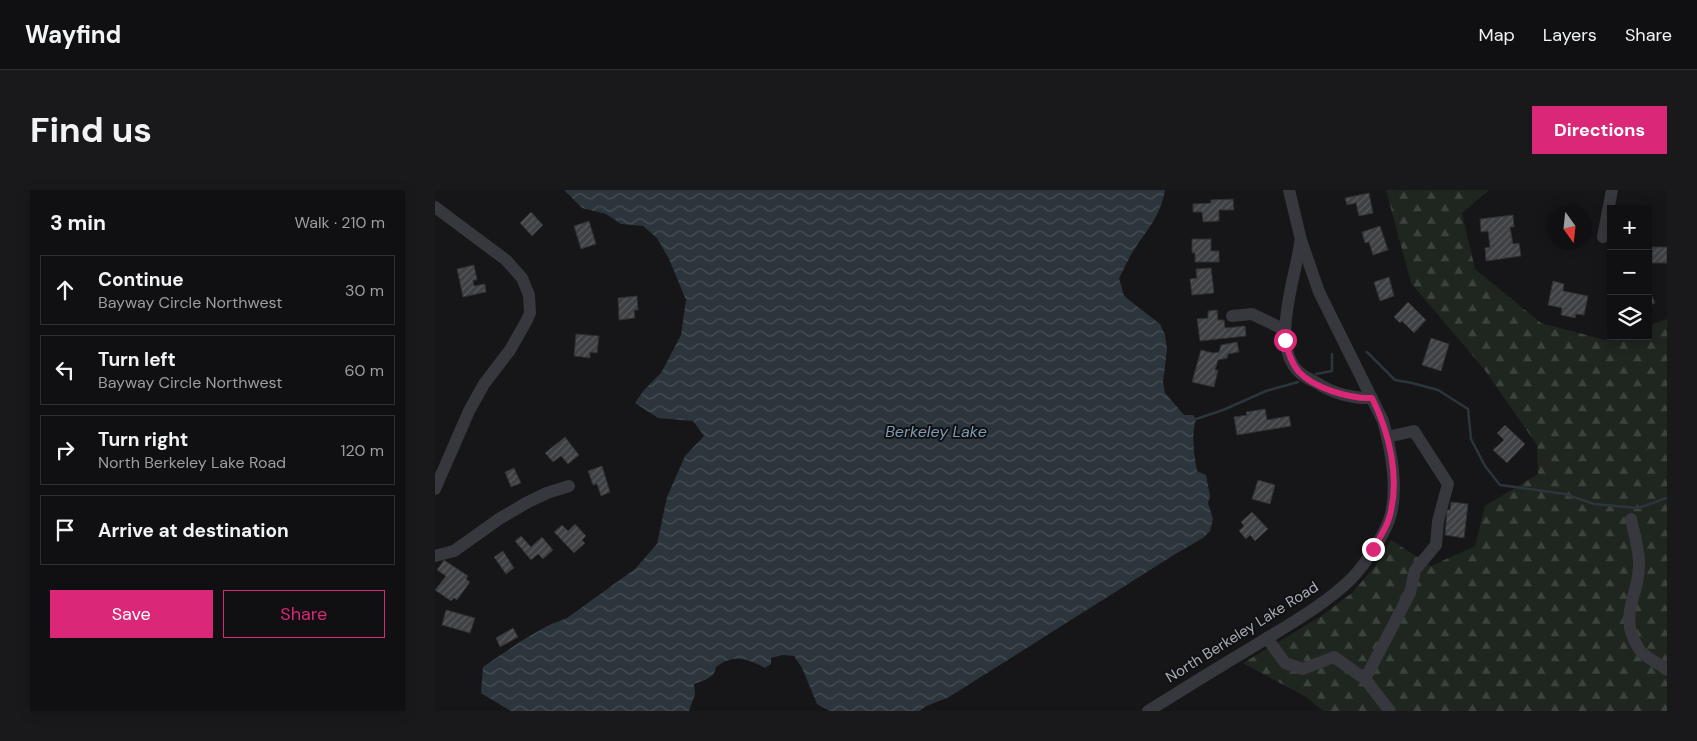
<!DOCTYPE html>
<html lang="en">
<head>
<meta charset="utf-8">
<style>
	:root { --surface:#101012; --page:#19191b; --text:#f1f3f6; --muted:#9c9d9f; --line:#303032; --accent:#db2777 }
	body { margin:0; font-family:"DM Sans",sans-serif; background:var(--page); color:var(--text) }
	.controls { position:absolute; right:15px; top:15px; display:grid; overflow:hidden; border-radius:0px; box-shadow:0 2px 12px #0003 }
	.controls button { width:45px; height:45px; display:grid; place-items:center; padding:0; border:0; border-bottom:1px solid var(--line); background:var(--surface); color:var(--text); font:25px sans-serif }
	.compass { position:absolute; left:1112px; top:15px; width:45px; height:45px; border-radius:50%; background:var(--surface); box-shadow:0 2px 12px #0003; rotate:165deg }
	.stop { position:absolute; width:15px; height:15px; margin:-11px; border:4px solid #db2777; border-radius:50%; background:#fff }
	.stop.end { background:#db2777; border-color:#fff; box-shadow:0 1px 5px #0008 }
	.list { margin:0; padding:0; list-style:none }
	h2 { display:flex; justify-content:space-between; align-items:center; height:65px; margin:0; padding:0 20px; font-size:21px }
	h2 small { font-size:16px; font-weight:400; color:var(--muted) }
	.list li { display:grid; grid-template-columns:32px 1fr auto; gap:15px; align-items:center; box-sizing:border-box; height:70px; margin:0 10px 10px; padding:0 10px; border:1px solid var(--line); border-radius:0px }
	.list b { display:block; font-size:19px; white-space:nowrap }
	.list p { margin:0; font-size:16px; white-space:nowrap; color:var(--muted) }
	.list em { font-size:16px; font-style:normal; color:var(--muted) }
	.actions { display:flex; gap:10px; padding:15px 20px }
	.actions a { flex:1; padding:11px 0; border:1px solid var(--accent); border-radius:0px; text-align:center; font-size:18px; color:var(--accent) }
	.actions .main { background:var(--accent); color:#fff }
	.icon { flex:none; width:28px; height:28px; fill:none; stroke:currentColor; stroke-width:2; stroke-linecap:round; stroke-linejoin:round }
	.map { position:relative; flex:none; width:1232px; height:521px; overflow:hidden; border-radius:0px }
	header { display:flex; align-items:center; gap:30px; box-sizing:border-box; height:70px; padding:0 25px; background:var(--surface); border-bottom:1px solid var(--line) }
	header strong { font-size:24px }
	nav { display:flex; gap:28px; margin-inline-start:auto; font-size:18px }
	.intro { display:flex; align-items:center; justify-content:space-between; box-sizing:border-box; height:120px; padding:0 30px }
	h1 { margin:0; font-size:35px }
	.button { padding:12px 22px; border-radius:0px; background:var(--accent); color:#fff; font-size:18px; font-weight:700 }
	main { display:flex; gap:30px; padding:0 30px }
	aside { flex:1; background:var(--surface); border-radius:0px; box-shadow:0 2px 12px #0003 }
	.map>svg:first-child { display:block }
</style>
</head>
<body>
<header>
<strong>Wayfind</strong>
<nav><a>Map</a><a>Layers</a><a>Share</a></nav>
</header>
<div class="intro"><h1>Find us</h1><a class="button">Directions</a></div>
<main>
<aside>
<h2>3 min<small>Walk · 210 m</small></h2>
<ul class="list">
<li><svg class="icon" aria-label="ahead" viewBox="0 0 24 24"><path d="M12 20V5M6 11l6-6 6 6"/></svg><div><b>Continue</b><p>Bayway Circle Northwest</p></div><em>30 m</em></li>
<li><svg class="icon" aria-label="left" viewBox="0 0 24 24"><path d="M17 20v-9H6M10 6l-5 5 5 5"/></svg><div><b>Turn left</b><p>Bayway Circle Northwest</p></div><em>60 m</em></li>
<li><svg class="icon" aria-label="right" viewBox="0 0 24 24"><path d="M7 20v-9h11M14 6l5 5-5 5"/></svg><div><b>Turn right</b><p>North Berkeley Lake Road</p></div><em>120 m</em></li>
<li><svg class="icon" aria-label="arrive" viewBox="0 0 24 24"><path d="M6 21V4h12l-3 4 3 4H6"/></svg><div><b>Arrive at destination</b></div></li>
</ul>
<div class="actions"><a class="main">Save</a><a>Share</a></div>
</aside>
<div class="map">
<svg width="1232" height="521" viewBox="0 0 1232 521">
	<defs>
		<pattern id="forest-firs" width="22" height="20" patternUnits="userSpaceOnUse" patternTransform="scale(1.25)"><rect width="22" height="20" fill="#1e261f"/><path d="M5 1l3.5 6h-7zM16 11l3.5 6h-7z" fill="#3c433d"/></pattern>
		<pattern id="water-waves" width="16" height="10" patternUnits="userSpaceOnUse" patternTransform="scale(1.25)"><rect width="16" height="10" fill="#2c353c"/><path d="M0 5q4-4 8 0t8 0" fill="none" stroke="#485056"/></pattern>
		<pattern id="building-hatch" width="6" height="6" patternUnits="userSpaceOnUse" patternTransform="scale(1.25)"><rect width="6" height="6" fill="#404145"/><path d="M-1 1l2-2M0 6l6-6M5 7l2-2" fill="none" stroke="#595a5e"/></pattern>
	</defs>
	<rect width="100%" height="100%" fill="#161618"/>
	<!-- forest -->
	<path fill="url(#forest-firs)" d="M951,0h103l-27,23 13,56 66,54 68,18 13,-5h26v-10l19,-7v392h-344l-17,-14 -63,-34 77,-46 32,-24 24,-28 15,-25 40,26 44,-20 10,-40 53,-32 -1,-29 -53,-76 -73,-86z"/>
	<!-- water -->
	<path fill="url(#water-waves)" d="M129,0h601c-4,26 -20,42 -33,63 -5,8 -8,17 -13,25l5,18 36,28 5,11 2,15 -4,32 2,11 19,22h9l3,4c-5,17 -2,35 1,52l9,4 4,21 -2,7 5,16 -3,12 -7,7 -26,15 -228,144c-10,5 -22,7 -29,14h-90l-13,-7 -15,-36 -8,-12 -12,-1 -11,3v6l-6,4c-18,-10 -32,-14 -49,-1 -2,12 -12,13 -22,17l1,10 -6,17h-178l-30,-18 2,-26 38,-26 26,-15 20,-8 68,-49 22,-25 10,-47 18,-41 19,-20 -11,-15 -35,-3 -23,-15 9,-13 17,-17 20,-38 5,-35 -17,-41 -12,-21 -14,-12 -22,-2 -15,-10 -24,-6z"/>
	<g fill="none" stroke-linecap="round" stroke-linejoin="round">
		<!-- stream -->
		<g stroke="#2c353c" stroke-width="2.5">
			<path d="M932,162l28,28 17,3 26,7 30,19 3,30 14,27 15,19 65,9 29,10 44,4 29,-10"/>
			<path d="M881,184l16,-3v-17"/>
			<path d="M761,229l27,-9 43,-19 32,-9"/>
		</g>
	</g>
	<!-- building -->
	<g fill="url(#building-hatch)" stroke="#303034">
		<path d="M934,3l4,20 -14,3 -3,-13 -9,2 -2,-7z"/>
		<path d="M798,9l1,11h-15v11l-16,1 -1,-10h-9v-8l18,-1v-3z"/>
		<path d="M96,22l12,13 -11,11 -12,-13z"/>
		<path d="M1078,25l1,12h-4l3,17 6,-1 2,13 -35,5 -1,-13 5,-1 -2,-16 -7,1 -1,-13z"/>
		<path d="M154,31l7,23 -15,5 -7,-23z"/>
		<path d="M945,36l8,24 -15,5 -4,-13 -4,1 -3,-11z"/>
		<path d="M757,49h19v12h8v11h-24v-9h-3z"/>
		<rect x="1217" y="57" width="15" height="16"/>
		<path d="M39,75l3,15h-4l1,6 11,-2 1,8 -23,5 -6,-28z"/>
		<path d="M776,78l3,25 -22,2 -2,-16 7,-1 -1,-9z"/>
		<path d="M954,87l5,19 -14,5 -6,-19z"/>
		<path d="M1118,91l11,3 -1,7 25,5 -4,19 -8,-1 -1,4 -14,-3 1,-7 -14,-3z"/>
		<path d="M1213,97l7,16 -7,3z"/>
		<path d="M202,106l1,14h-4l1,8 -16,2 -1,-22z"/>
		<path d="M973,112l18,18 -12,13 -12,-12 -2,2 -6,-6z"/>
		<path d="M782,120l1,10h6l1,8 20,-2 1,10 -46,5 -3,-22 11,-1v-7z"/>
		<path d="M141,144l23,2 -2,17 -7,-1v6l-16,-2z"/>
		<path d="M996,148l18,6 -8,27 -19,-6z"/>
		<path d="M802,152l2,10 -11,2 -1,4 -9,2 -3,10h3l-4,17 -22,-5 9,-32 12,3 6,-1 2,-7z"/>
		<path d="M830,219l2,11 22,-4 2,10 -54,9 -3,-18 13,-2 -1,-3z"/>
		<path d="M1070,235l20,19 -18,19 -14,-13 11,-10 -7,-7z"/>
		<path d="M130,247l14,18 -11,9 -7,-8 -8,6 -8,-9z"/>
		<path d="M167,276l8,26 -9,4 -4,-12 -4,1 -5,-14z"/>
		<path d="M79,278l7,15 -10,4 -6,-15z"/>
		<path d="M823,290l17,5 -5,19 -18,-5z"/>
		<path d="M1016,312l17,2 -4,34 -19,-3 2,-25h3z"/>
		<path d="M817,322l16,17 -13,12 -5,-6 -4,4 -7,-8 5,-5 -3,-4z"/>
		<path d="M140,334l11,12 -4,4 3,3 -11,10 -20,-21 8,-7 6,6z"/>
		<path d="M86,346l10,11 11,-10 11,13 -10,9 -5,-5 -7,6 -16,-19z"/>
		<path d="M68,361l11,17 -8,6 -12,-17z"/>
		<path d="M9,370l24,16 -2,3 4,3 -13,18 -3,-2 -3,3 -16,-11 11,-14 -9,-6z"/>
		<path d="M11,420l29,8 -5,15 -28,-8z"/>
		<path d="M78,438l5,9 -18,10 -4,-9z"/>
	</g>
	<g fill="none" stroke-linecap="round" stroke-linejoin="round">
		<!-- minor -->
		<g stroke="#37383d" stroke-width="12">
			<path d="M0,17l71,53 16,18 7,17 1,18 -3,7 -17,30 -26,34 -15,27 -34,78"/>
			<path d="M1168,47l9,-47"/>
			<path d="M865,53c-4,34 -31,103 0,130 5,4 11,7 17,10 15,10 36,16 55,15"/>
			<path d="M797,126l20,-2 33,16"/>
			<path d="M1196,329c3,13 7,28 8,41 2,36 -23,53 0,89 6,9 20,14 28,21"/>
			<path d="M0,366l19,-5 45,-32 27,-16 21,-10 22,-7"/>
			<path d="M832,448l18,25 18,6 31,-12 31,22 45,-86 5,-23 21,-25 2,-24 10,-37 -34,-53 -27,6"/>
			<path d="M930,489l25,32"/>
			<path d="M713,521c34,-21 69,-43 103,-63 32,-20 74,-43 100,-69 14,-14 35,-46 40,-65 7,-30 0,-64 -8,-93l-64,-129 -18,-52 -12,-50"/>
		</g>
	</g>
	<g fill="none" stroke-linecap="round" stroke-linejoin="round">
		<!-- route -->
		<path stroke="#db2777" stroke-width="6" d="M850,150c3,11 6,23 14,32 15,16 51,27 73,26 17,34 28,78 18,117 -3,12 -10,23 -17,34"/>
	</g>
	<g text-anchor="middle" dominant-baseline="central" stroke-width="4" stroke-linejoin="round" paint-order="stroke">
		<!-- street labels -->
		<g font-size="15" fill="#a8adb8" stroke="#111113">
			<text transform="translate(807 442) rotate(-32)">North Berkeley Lake Road</text>
		</g>
		<!-- water labels -->
		<g font-size="16" font-style="italic" fill="#7f9bb3" stroke="#111113">
			<text x="501" y="241">Berkeley Lake</text>
		</g>
	</g>
</svg>
<div class="controls">
<button>+</button>
<button>−</button>
<button><svg class="icon" aria-label="layers" viewBox="0 0 24 24"><path d="M12 4l9 5-9 5-9-5zM3 14l9 5 9-5"/></svg></button>
</div>
<svg class="compass" viewBox="-18 -18 36 36"><path d="M0-13l5 13h-10z" fill="#e53935"/><path d="M0 13l5-13h-10z" fill="#9c9d9f"/></svg>
<div class="stop" style="left:850px;top:150px"></div>
<div class="stop end" style="left:938px;top:359px"></div>
</div>
</main>
</body>
</html>
